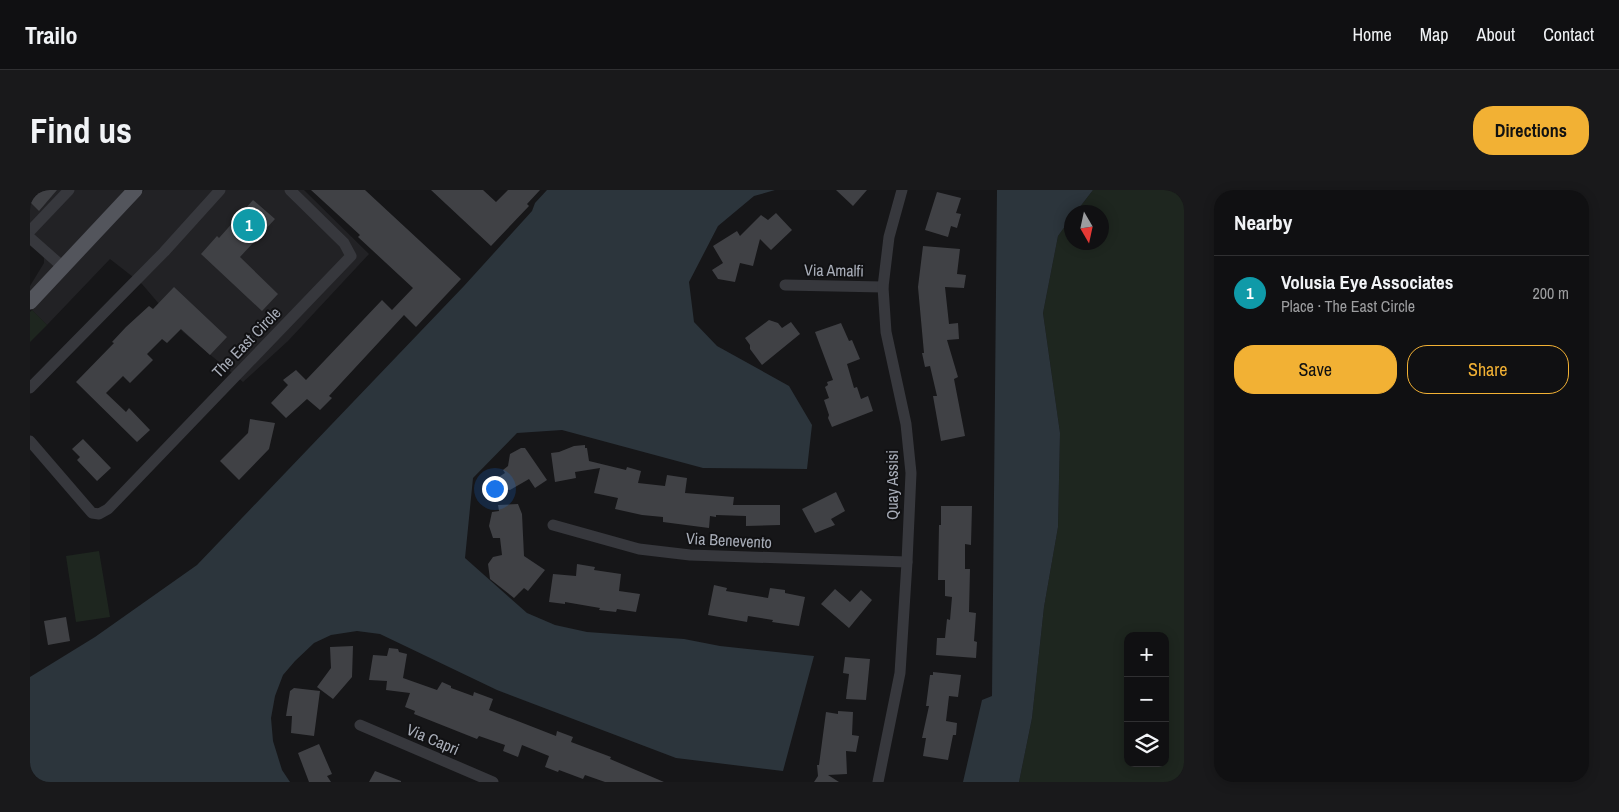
<!DOCTYPE html>
<html lang="en">
<head>
<meta charset="utf-8">
<style>
	:root { --surface:#101012; --page:#19191b; --text:#f1f3f6; --muted:#9c9d9f; --line:#303032; --accent:#f2b134 }
	body { margin:0; font-family:"Archivo Narrow",sans-serif; background:var(--page); color:var(--text) }
	.controls { position:absolute; right:15px; bottom:15px; display:grid; overflow:hidden; border-radius:10px; box-shadow:0 2px 12px #0003 }
	.controls button { width:45px; height:45px; display:grid; place-items:center; padding:0; border:0; border-bottom:1px solid var(--line); background:var(--surface); color:var(--text); font:25px sans-serif }
	.compass { position:absolute; left:1034px; top:15px; width:45px; height:45px; border-radius:50%; background:var(--surface); box-shadow:0 2px 12px #0003; rotate:171deg }
	.you { position:absolute; left:464px; top:298px; width:18px; height:18px; margin:-12px; border:4px solid #fff; border-radius:50%; background:#1a73e8; box-shadow:0 0 0 8px #1a73e833 }
	.badge { display:grid; place-items:center; width:32px; height:32px; border-radius:50%; background:var(--accent); color:#fff; font-size:16px; font-weight:700 }
	.pin { position:absolute; translate:-50% -50%; border:2px solid #fff; box-shadow:0 1px 5px #0006 }
	.list { margin:0; padding:0; list-style:none }
	h2 { display:flex; justify-content:space-between; align-items:center; height:65px; margin:0; padding:0 20px; font-size:21px }
	h2 small { font-size:16px; font-weight:400; color:var(--muted) }
	.list li { display:grid; grid-template-columns:32px 1fr auto; gap:15px; align-items:center; box-sizing:border-box; height:75px; padding:0 20px; border-top:1px solid var(--line) }
	.list b { display:block; font-size:19px; white-space:nowrap }
	.list p { margin:0; font-size:16px; white-space:nowrap; color:var(--muted) }
	.list em { font-size:16px; font-style:normal; color:var(--muted) }
	.actions { display:flex; gap:10px; padding:15px 20px }
	.actions a { flex:1; padding:11px 0; border:1px solid var(--accent); border-radius:20px; text-align:center; font-size:18px; color:var(--accent) }
	.actions .main { background:var(--accent); color:#111 }
	.icon { flex:none; width:28px; height:28px; fill:none; stroke:currentColor; stroke-width:2; stroke-linecap:round; stroke-linejoin:round }
	.map { position:relative; flex:none; width:1154px; height:592px; overflow:hidden; border-radius:20px }
	header { display:flex; align-items:center; gap:30px; box-sizing:border-box; height:70px; padding:0 25px; background:var(--surface); border-bottom:1px solid var(--line) }
	header strong { font-size:24px }
	nav { display:flex; gap:28px; margin-inline-start:auto; font-size:18px }
	.intro { display:flex; align-items:center; justify-content:space-between; box-sizing:border-box; height:120px; padding:0 30px }
	h1 { margin:0; font-size:35px }
	.button { padding:12px 22px; border-radius:20px; background:var(--accent); color:#111; font-size:18px; font-weight:700 }
	main { display:flex; gap:30px; padding:0 30px }
	aside { flex:1; background:var(--surface); border-radius:20px; box-shadow:0 2px 12px #0003 }
	.map>svg:first-child { display:block }
</style>
</head>
<body>
<header>
<strong>Trailo</strong>
<nav><a>Home</a><a>Map</a><a>About</a><a>Contact</a></nav>
</header>
<div class="intro"><h1>Find us</h1><a class="button">Directions</a></div>
<main>
<div class="map">
<svg width="1154" height="592" viewBox="0 0 1154 592">
	<rect width="100%" height="100%" fill="#161618"/>
	<!-- built -->
	<g fill="#222225">
		<path d="M0,0h96l-96,102v-6l14,-23v-5l-8,-13 -6,-1z"/>
		<path d="M114,0h160l65,64 -81,87 -45,41 -60,-50 -41,-48 -32,-25 -63,66 -15,-15z"/>
	</g>
	<!-- green -->
	<g fill="#1e261f" fill-rule="evenodd">
		<path d="M1063,0h91v592h-165l13,-64 12,-111 14,-80 2,-94 -17,-120 15,-77 13,-18 1,24h30v-30h-26zM1098,446h37v127h-37z"/>
		<path d="M2,120l15,15 -17,17v-30z"/>
		<path d="M69,361l11,66 -34,5 -10,-66z"/>
	</g>
	<!-- water -->
	<g fill="#2c353c">
		<path d="M517,0h228l-21,6 -36,30 -29,56 5,40 23,24 72,40 23,39 -5,44 -104,-1 -141,-38 -45,3 -44,45 -8,80 62,55 28,12 32,7 97,7 36,7 94,10 -31,115 -107,-13 -179,-68 -117,-56 -23,-3 -26,4 -17,8 -19,18 -12,14 -8,21 -4,22 2,23 9,29 8,12h-260v-105l65,-40 102,-72 267,-279 68,-75 3,-8z"/>
		<path d="M967,0h96l-17,22h-4l-1,6 -13,18 -15,77 17,120 -2,94 -14,80 -12,111 -13,64h-56l19,-82 10,-4z"/>
	</g>
	<!-- building -->
	<g fill="#404145">
		<path d="M0,0h27l-18,21 -9,-9z"/>
		<path d="M281,0h54l96,89 -45,48 -12,-12 -75,81 3,2 -12,12 -13,-11 -21,19 -15,-15 17,-18 -5,-5 13,-10 10,10 76,-80 10,10 21,-22 -55,-51 2,-2z"/>
		<path d="M401,0h52l13,12 12,-12h32l-13,14 2,2 -38,40z"/>
		<path d="M806,0h31l-14,16z"/>
		<path d="M907,2l24,6 -5,15 5,1 -4,14 -6,-2 -3,11 -23,-7z"/>
		<path d="M223,10l22,19 -35,38 38,37 -16,17 -61,-57 16,-18 2,2z"/>
		<path d="M746,23l16,17 -21,20 -11,-11 -7,27 -13,-3 -5,19 -17,-3 -6,-9 11,-7 -10,-17 24,-15 3,5 21,-21 7,5z"/>
		<path d="M893,56l37,3 -3,25 9,1 -2,13 -19,-1 4,37 9,-1 1,16 -12,1 11,37 -4,2 11,57 -24,5 -8,-45h4l-7,-30 -5,1 -3,-14h2l-6,-66z"/>
		<path d="M144,97l53,50 -17,18 -29,-26 -14,14 -5,-4 -15,15 6,6 -23,23 -7,-7 -17,17 20,19 3,-4 21,22 -13,12 -61,-60 38,-39 -2,-1 14,-15 23,-21 4,3z"/>
		<path d="M739,130l9,3 4,5 9,-6 9,12 -38,31 -12,-16v-4l-5,-7z"/>
		<path d="M811,133l8,18 3,-1 8,19 -13,5 7,24 3,-1 4,12 7,-3 5,15 -41,16 -4,-9 1,-3 -5,-15 5,-2 -4,-11 3,-2 -1,-3 6,-2 -18,-48z"/>
		<path d="M220,229l25,4 -6,26 -30,31 -19,-19 28,-28z"/>
		<path d="M53,249l28,29 -14,13 -20,-21 3,-3 -8,-8z"/>
		<path d="M555,255v3h2l2,13 37,9 1,-3 14,4 -3,12 27,3 2,-11 20,3 -2,15 49,4 -1,8h47v20l-34,1v-10l-30,-1v2l-6,-1 -1,12 -46,-6v-5l-21,-2 -27,-6 3,-11 -24,-5 6,-25 -25,4 1,6 -21,4 -4,-29 8,-1 15,-6z"/>
		<path d="M491,258h4l22,32 -12,8 -6,-9 -19,11 -15,-2 -2,-4 1,-4 11,-7 -2,-3 5,-4 2,-12z"/>
		<path d="M806,302l9,19 -14,8 4,6 -20,8 -13,-24z"/>
		<path d="M488,314l4,10 2,42 21,14 -17,21 -4,-3 -10,10 -24,-19 -2,-15 5,-7 9,-2 -2,-17h-7l-4,-12 3,-14 7,-1 -1,-6z"/>
		<path d="M911,316h31l-1,39 -6,-1v25h5l-1,43 7,1 -2,28 3,1 -1,16 -40,-3 1,-17h8l2,-19 3,1 2,-23 -7,-1v-16h-7l1,-55h2z"/>
		<path d="M547,374l18,3 -1,3 27,4 -2,17 21,3 -4,18 -19,-3 -1,3 -17,-2 1,-2 -35,-6v2l-16,-2 4,-28 23,2z"/>
		<path d="M684,395l13,3 -1,3 42,7 2,-10 15,2v3l20,4 -6,29 -27,-4 1,-2 -25,-4 -1,6 -39,-7z"/>
		<path d="M805,399l15,13 11,-12 11,10 -23,28 -28,-24z"/>
		<path d="M36,427l4,24 -22,4 -4,-24z"/>
		<path d="M323,456l-1,31 -19,22 -16,-12 14,-19 -1,-21z"/>
		<path d="M359,458l9,1 1,3 8,2 -4,24 34,12 5,-8 9,4v2l22,8 1,-4 19,7 -4,11 67,26 1,-5 16,6 -2,5 40,15 -1,2 54,23h-59l-20,-7 -2,4 -24,-9 -1,2 -13,-5 4,-11 -27,-11 -4,12 -15,-6 2,-6 -26,-9 -2,3 -63,-25 1,-3 -10,-4 5,-14 -24,-3 1,-9 -18,-1 4,-25 14,1z"/>
		<path d="M815,467l25,2 -4,41 -20,-1 3,-25 -6,-1z"/>
		<path d="M903,482l28,3 -3,22 -9,-1 -3,25 11,2 -1,12h-3l-5,25 -25,-4 3,-18h-4l7,-32h-3l4,-31h3z"/>
		<path d="M264,498l26,3 -6,45 -23,-3 1,-17h-6l4,-25z"/>
		<path d="M808,521l15,1 -1,23 7,1 -3,16 -10,-1 1,23 -19,1 11,7h-25l4,-6 -1,-11h2l7,-53 12,2z"/>
		<path d="M289,554l13,30 -5,2 4,6h-22l-11,-29z"/>
		<path d="M345,581l26,10v1h-32z"/>
	</g>
	<g fill="none" stroke-linecap="round" stroke-linejoin="round">
		<!-- minor -->
		<g stroke="#37383d" stroke-width="11">
			<path d="M0,41l39,-41"/>
			<path d="M0,48l33,29"/>
			<path d="M755,95l98,2"/>
			<path d="M0,198l134,-136 56,-62"/>
			<path d="M0,251l62,72 7,1 9,-5 243,-253 -7,-13 -54,-53"/>
			<path d="M523,335l86,24 51,6 217,7"/>
			<path d="M330,535l133,57"/>
			<path d="M848,592l22,-109 7,-111 4,-89 -5,-49 -20,-92 -3,-45 6,-50 13,-47"/>
		</g>
		<!-- major -->
		<path stroke="#53555c" stroke-width="15" d="M0,112l105,-112"/>
	</g>
	<g text-anchor="middle" dominant-baseline="central" stroke-width="4" stroke-linejoin="round" paint-order="stroke">
		<!-- street labels -->
		<g font-size="16" fill="#a8adb8" stroke="#111113">
			<text transform="translate(804 80) rotate(1)">Via Amalfi</text>
			<text transform="translate(216 152) rotate(-46)">The East Circle</text>
			<text transform="translate(862 295) rotate(-90)">Quay Assisi</text>
			<text transform="translate(699 350) rotate(3)">Via Benevento</text>
			<text transform="translate(403 549) rotate(23)">Via Capri</text>
		</g>
	</g>
</svg>
<div class="controls">
<button>+</button>
<button>−</button>
<button><svg class="icon" aria-label="layers" viewBox="0 0 24 24"><path d="M12 4l9 5-9 5-9-5zM3 14l9 5 9-5"/></svg></button>
</div>
<svg class="compass" viewBox="-18 -18 36 36"><path d="M0-13l5 13h-10z" fill="#e53935"/><path d="M0 13l5-13h-10z" fill="#9c9d9f"/></svg>
<div class="you"></div>
<div class="pin badge" style="left:219px;top:35px;background:#0f9aa8">1</div>
</div>
<aside>
<h2>Nearby<small></small></h2>
<ul class="list">
<li><span class="badge" style="background:#0f9aa8">1</span><div><b>Volusia Eye Associates</b><p>Place · The East Circle</p></div><em>200 m</em></li>
</ul>
<div class="actions"><a class="main">Save</a><a>Share</a></div>
</aside>
</main>
</body>
</html>
